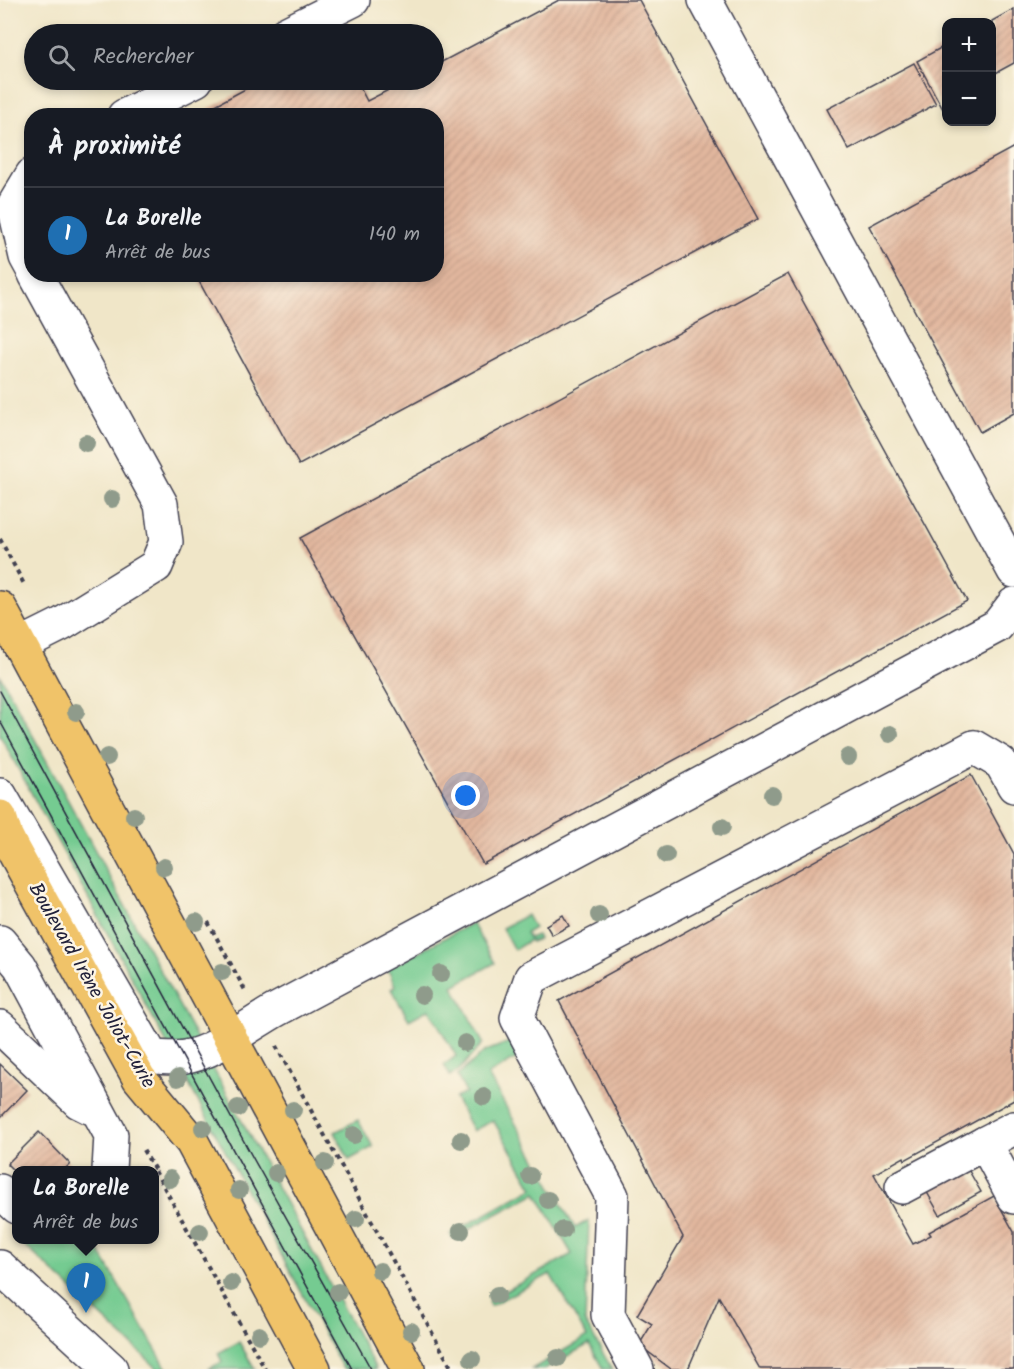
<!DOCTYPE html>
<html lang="fr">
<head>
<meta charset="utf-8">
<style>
	:root { --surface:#171b24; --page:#20242c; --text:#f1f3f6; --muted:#9ea1a6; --line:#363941; --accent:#1f6fb2 }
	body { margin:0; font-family:Kalam,sans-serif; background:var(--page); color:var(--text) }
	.controls { position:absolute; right:18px; top:18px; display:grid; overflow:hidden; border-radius:12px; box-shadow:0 3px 9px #0003 }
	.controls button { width:54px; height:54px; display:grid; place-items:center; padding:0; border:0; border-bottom:2px solid var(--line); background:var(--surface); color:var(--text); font:30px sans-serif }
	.you { position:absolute; left:466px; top:796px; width:21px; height:21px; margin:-15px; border:4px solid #fff; border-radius:50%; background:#1a73e8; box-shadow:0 0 0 9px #1a73e833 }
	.badge { display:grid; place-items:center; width:39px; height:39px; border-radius:50%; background:var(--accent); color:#fff; font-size:20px; font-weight:700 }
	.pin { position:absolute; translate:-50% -50px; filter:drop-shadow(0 2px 3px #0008) }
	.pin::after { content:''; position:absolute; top:32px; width:21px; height:18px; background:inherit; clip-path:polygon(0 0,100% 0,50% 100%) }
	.popup { position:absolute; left:12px; top:1166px; width:147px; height:78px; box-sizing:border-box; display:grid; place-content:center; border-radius:12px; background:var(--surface); filter:drop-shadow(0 2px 4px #0005); font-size:20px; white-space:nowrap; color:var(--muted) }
	.popup b { font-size:22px; color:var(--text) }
	.popup::after { content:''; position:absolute; left:50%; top:100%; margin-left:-12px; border:12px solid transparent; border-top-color:var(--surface) }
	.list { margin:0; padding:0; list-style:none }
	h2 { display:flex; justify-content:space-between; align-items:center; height:78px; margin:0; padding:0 24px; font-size:26px }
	h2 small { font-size:20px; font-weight:400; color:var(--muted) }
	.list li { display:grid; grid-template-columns:39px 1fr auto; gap:18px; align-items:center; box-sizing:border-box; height:96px; padding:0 24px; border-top:2px solid var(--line) }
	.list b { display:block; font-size:22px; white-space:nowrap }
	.list p { margin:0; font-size:20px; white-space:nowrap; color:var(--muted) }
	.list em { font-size:20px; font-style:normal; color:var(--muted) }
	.icon { flex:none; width:33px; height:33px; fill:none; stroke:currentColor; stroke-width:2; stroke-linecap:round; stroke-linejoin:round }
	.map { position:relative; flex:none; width:1014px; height:1369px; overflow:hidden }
	.search { position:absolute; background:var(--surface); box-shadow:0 3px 9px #0003; left:24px; top:24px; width:420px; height:66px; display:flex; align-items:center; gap:15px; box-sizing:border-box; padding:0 21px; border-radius:33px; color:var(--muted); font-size:22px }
	.panel { position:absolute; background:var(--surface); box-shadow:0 3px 9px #0003; left:24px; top:108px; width:420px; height:174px; border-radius:24px }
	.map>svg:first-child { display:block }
</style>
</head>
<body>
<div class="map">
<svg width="1014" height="1369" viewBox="0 0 1014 1369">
	<defs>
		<pattern id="building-hatch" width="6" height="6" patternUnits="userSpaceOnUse" patternTransform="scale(1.5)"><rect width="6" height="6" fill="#e2b79e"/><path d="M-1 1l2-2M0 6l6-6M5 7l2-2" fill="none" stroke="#c29d89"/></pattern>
	</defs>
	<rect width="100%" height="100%" fill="#fcf5e5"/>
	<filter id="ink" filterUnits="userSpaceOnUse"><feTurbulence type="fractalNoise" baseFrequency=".0167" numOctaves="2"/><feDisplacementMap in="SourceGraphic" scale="12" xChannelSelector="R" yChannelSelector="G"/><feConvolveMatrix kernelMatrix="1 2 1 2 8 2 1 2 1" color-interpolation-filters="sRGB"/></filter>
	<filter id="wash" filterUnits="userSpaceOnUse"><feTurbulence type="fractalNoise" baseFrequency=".008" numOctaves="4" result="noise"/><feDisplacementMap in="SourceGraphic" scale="24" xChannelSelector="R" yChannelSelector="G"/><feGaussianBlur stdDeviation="1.35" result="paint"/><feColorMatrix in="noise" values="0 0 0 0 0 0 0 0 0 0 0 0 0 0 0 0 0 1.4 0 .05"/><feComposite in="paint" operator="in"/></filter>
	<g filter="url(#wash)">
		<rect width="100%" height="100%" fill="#f0e6c8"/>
		<!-- grass -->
		<g fill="#74cb91" stroke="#4b7666" stroke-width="1.5">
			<path d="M0,675l376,694h-33l-343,-634z"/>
			<path d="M527,915l7,13 -8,5 3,5 8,-3 2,4 -8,3 -1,-2 -16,10 -12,-22z"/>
			<path d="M472,923l23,40 -42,23 30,57 -25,28 -8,5 -6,-11 12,-9 -27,-47 -20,11 -18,-31 4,-3 -6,-14 -4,-2z"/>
			<path d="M509,1042l8,7 2,8 -31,18 87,153 14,-8 -4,102 27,47h-9l-14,-25 -45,25h-12l55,-32 -37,-63 -60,32 -2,-5 84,-47 -36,-61 -84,45 -2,-4 83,-46 -40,-68 -20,11 -18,-33 11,-5 -9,-17 27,-24z"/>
			<path d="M358,1120l15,27 -24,13 -14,-28z"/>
			<path d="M19,1240h74l74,129h-9z"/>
			<path d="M239,1342l16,27h-47l14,-7 -4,-9z"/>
		</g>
		<g id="blocks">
			<!-- building -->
			<g fill="url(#building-hatch)">
				<path d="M559,0h80l119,219 -459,246 -104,-191h241v-158h-241l67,-36h94l11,21 41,-21h26v-14z"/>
				<path d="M1014,9v54l-22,12v-54z"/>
				<path d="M946,45v65l-2,1 -27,-50z"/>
				<path d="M914,63l22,41 -87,46 -22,-41z"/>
				<path d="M1014,147v266l-34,19 -111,-206z"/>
				<path d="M788,274l179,327 -484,263 -183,-326z"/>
				<path d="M971,775l43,79v246l-109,60 -1,-3 -30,17 39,70 18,-9 -2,-3 65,-36 20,36v137h-254l-41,-72 -31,72h-17l-32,-24 13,-21 -15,-9 46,-78 -124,-236z"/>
				<path d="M563,915l6,11 -17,9 -6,-10z"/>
				<path d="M0,1064l27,26 -27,28z"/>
				<path d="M39,1132l31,32 -6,6h-47v4l-10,-10z"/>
				<path d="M965,1164l16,28 -41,23 -16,-28z"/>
			</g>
		</g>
	</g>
	<g filter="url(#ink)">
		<use href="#blocks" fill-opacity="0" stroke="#413f50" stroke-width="1.5"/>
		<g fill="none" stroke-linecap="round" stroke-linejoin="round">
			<defs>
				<g id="minor">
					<path d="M705,0l309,571"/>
					<path d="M285,34l68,-34"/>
					<path d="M124,116l72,-36"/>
					<path d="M32,175l-18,30 12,52 6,11"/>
					<path d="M20,645l42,-21 94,-58 10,-24 -5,-38 -126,-230"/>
					<path d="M0,795l152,262c10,0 22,2 33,0 27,-3 66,-33 91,-47l721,-384 17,-22"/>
					<path d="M0,942l20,24 91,169 -2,35"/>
					<path d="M0,1027l79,75 10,5"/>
					<path d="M1014,1128l-29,15 29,54"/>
					<path d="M902,1187l83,-44"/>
					<path d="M0,1191l17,16"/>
					<path d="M0,1267l111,102"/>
					<path d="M637,1369l-29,-54 4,-119 -95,-178 14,-40 443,-231 27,16 13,23"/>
				</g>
				<g id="major">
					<path d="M0,608l408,761"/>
					<path d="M0,817l6,19 6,12 127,230 53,64 122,227"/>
				</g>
			</defs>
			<!-- minor casing -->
			<use href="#minor" stroke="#413f50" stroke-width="36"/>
			<!-- major casing -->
			<use href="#major" stroke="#413f50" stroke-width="36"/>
			<!-- path -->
			<g stroke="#413f50" stroke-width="4" stroke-dasharray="4.5 4.5" stroke-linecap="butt">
				<path d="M0,539l25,47"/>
				<path d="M208,922l38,70"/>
				<path d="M276,1046l176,323"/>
				<path d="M143,1150l12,20"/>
				<path d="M155,1171l110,198"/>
			</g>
			<!-- minor -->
			<use href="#minor" stroke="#fff" stroke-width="33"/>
			<!-- major -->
			<use href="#major" stroke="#f0c369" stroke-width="33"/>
			<!-- tram -->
			<g stroke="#22223b" stroke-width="1.5">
				<path d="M0,691l254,469 117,209"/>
				<path d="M0,721l352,648"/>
			</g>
		</g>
		<!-- trees -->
		<g fill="#8f9b8b">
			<circle cx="86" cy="443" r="9"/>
			<circle cx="112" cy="499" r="9"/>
			<circle cx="76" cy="712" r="9"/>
			<circle cx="890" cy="734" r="9"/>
			<circle cx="107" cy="757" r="9"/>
			<circle cx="848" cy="757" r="9"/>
			<circle cx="772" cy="795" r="9"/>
			<circle cx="134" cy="816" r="9"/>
			<circle cx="722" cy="827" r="9"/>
			<circle cx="666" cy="855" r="9"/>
			<circle cx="164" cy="867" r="9"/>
			<circle cx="599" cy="915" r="9"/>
			<circle cx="196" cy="922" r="9"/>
			<circle cx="222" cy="972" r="9"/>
			<circle cx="441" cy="974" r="9"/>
			<circle cx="422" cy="995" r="9"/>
			<circle cx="465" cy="1043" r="9"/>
			<circle cx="178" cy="1078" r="9"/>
			<circle cx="484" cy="1097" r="9"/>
			<circle cx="238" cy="1108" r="9"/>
			<circle cx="293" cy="1110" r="9"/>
			<circle cx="203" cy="1128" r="9"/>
			<circle cx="354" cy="1135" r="9"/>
			<circle cx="461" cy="1140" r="9"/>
			<circle cx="325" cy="1163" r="9"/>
			<circle cx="276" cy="1173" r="9"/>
			<circle cx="530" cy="1176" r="9"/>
			<circle cx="170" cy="1179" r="9"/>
			<circle cx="239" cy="1190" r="9"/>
			<circle cx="548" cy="1200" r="9"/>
			<circle cx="356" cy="1219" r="9"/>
			<circle cx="563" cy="1230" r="9"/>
			<circle cx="461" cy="1231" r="9"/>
			<circle cx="200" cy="1232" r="9"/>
			<circle cx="380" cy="1271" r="9"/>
			<circle cx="231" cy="1283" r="9"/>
			<circle cx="338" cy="1292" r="9"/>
			<circle cx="497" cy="1295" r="9"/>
			<circle cx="411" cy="1331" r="9"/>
			<circle cx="259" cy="1335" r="9"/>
			<circle cx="558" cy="1358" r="9"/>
			<circle cx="472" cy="1359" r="9"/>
		</g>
	</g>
	<g text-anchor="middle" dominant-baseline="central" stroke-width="5" stroke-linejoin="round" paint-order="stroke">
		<!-- street labels -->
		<g font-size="20" fill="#22223b" stroke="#fcf5e5">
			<text transform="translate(91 986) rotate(60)">Boulevard Irène Joliot-Curie</text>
		</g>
	</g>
</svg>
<div class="controls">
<button>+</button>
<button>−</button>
</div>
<div class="you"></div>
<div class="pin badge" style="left:86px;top:1313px">1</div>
<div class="popup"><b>La Borelle</b>Arrêt de bus</div>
<div class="search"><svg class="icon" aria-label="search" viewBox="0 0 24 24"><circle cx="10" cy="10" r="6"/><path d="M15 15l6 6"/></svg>Rechercher</div>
<section class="panel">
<h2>À proximité<small></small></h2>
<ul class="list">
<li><span class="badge">1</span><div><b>La Borelle</b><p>Arrêt de bus</p></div><em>140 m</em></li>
</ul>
</section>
</div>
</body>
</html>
